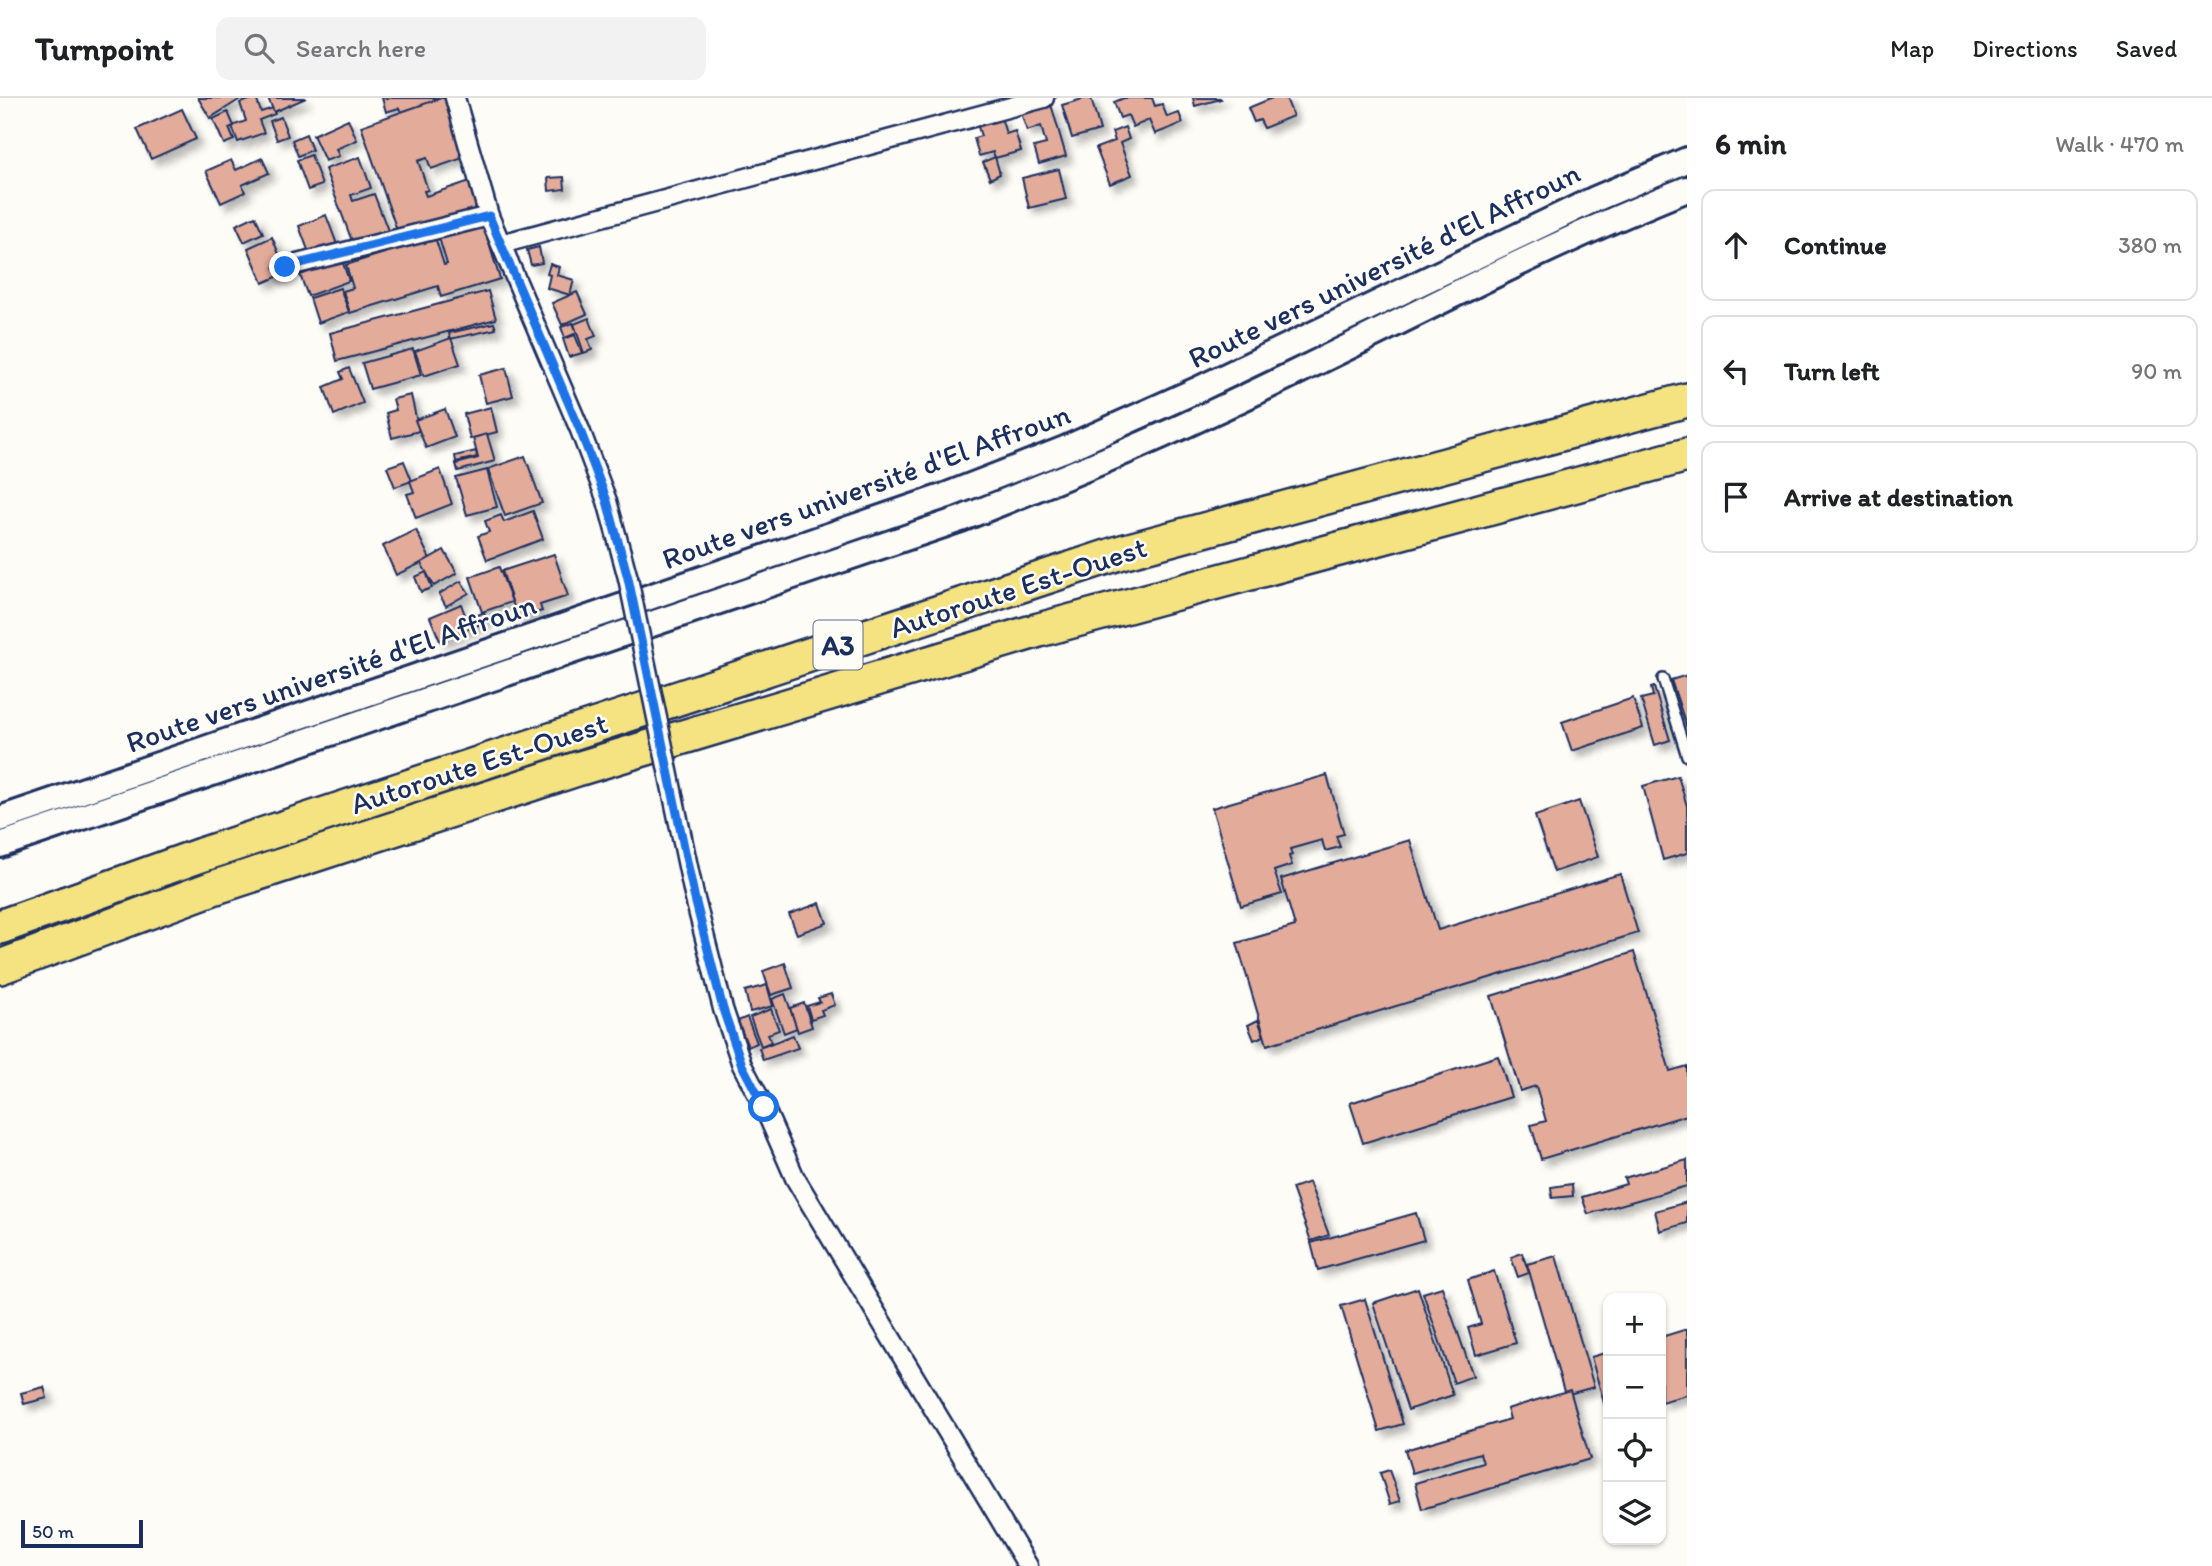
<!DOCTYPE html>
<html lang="en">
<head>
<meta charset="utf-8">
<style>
	:root { --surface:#fff; --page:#f2f2f2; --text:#202124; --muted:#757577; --line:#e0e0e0 }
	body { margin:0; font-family:Itim,sans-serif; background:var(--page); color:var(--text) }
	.controls { position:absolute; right:21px; bottom:21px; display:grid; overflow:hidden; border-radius:14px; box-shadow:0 2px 5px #0004 }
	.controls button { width:63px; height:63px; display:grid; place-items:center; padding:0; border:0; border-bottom:2px solid var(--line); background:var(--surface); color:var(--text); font:35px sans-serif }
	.scale { position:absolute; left:21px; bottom:18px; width:122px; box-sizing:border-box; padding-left:7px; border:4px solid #1b2f5e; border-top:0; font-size:19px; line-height:24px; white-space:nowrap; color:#1b2f5e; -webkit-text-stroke:5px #fdfcf7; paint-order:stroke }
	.stop { position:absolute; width:21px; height:21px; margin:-16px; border:5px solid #1a73e8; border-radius:50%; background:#fff }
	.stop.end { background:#1a73e8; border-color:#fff; box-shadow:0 2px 7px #0008 }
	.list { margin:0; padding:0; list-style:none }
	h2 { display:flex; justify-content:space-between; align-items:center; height:91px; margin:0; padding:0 28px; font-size:30px }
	h2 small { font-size:23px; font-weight:400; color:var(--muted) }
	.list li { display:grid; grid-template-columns:46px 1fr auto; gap:21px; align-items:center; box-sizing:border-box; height:112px; margin:0 14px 14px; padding:0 14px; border:2px solid var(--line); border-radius:14px }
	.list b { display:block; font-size:26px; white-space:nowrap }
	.list em { font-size:23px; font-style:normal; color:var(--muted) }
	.icon { flex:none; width:38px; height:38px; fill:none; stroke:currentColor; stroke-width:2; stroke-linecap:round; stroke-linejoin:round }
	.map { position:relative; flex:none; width:1687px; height:1468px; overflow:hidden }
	header { display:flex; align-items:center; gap:42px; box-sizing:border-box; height:98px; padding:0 35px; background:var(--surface); border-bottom:2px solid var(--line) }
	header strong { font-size:33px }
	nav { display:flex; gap:38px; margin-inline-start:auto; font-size:24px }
	.search { width:490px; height:63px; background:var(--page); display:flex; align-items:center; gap:18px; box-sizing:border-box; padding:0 24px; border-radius:14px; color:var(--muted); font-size:26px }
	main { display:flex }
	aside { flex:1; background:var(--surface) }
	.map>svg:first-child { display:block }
</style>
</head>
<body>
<header>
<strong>Turnpoint</strong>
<div class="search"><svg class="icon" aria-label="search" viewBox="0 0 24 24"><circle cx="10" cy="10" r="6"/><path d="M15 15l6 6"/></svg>Search here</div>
<nav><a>Map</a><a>Directions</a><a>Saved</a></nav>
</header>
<main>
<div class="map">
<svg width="1687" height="1468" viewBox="0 0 1687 1468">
	<defs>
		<filter id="shadow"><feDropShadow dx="6" dy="6" stdDeviation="3.5" flood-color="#0004"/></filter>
	</defs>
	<rect width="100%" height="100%" fill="#fdfcf7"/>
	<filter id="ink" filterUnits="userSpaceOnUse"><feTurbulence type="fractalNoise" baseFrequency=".0143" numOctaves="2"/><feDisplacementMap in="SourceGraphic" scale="14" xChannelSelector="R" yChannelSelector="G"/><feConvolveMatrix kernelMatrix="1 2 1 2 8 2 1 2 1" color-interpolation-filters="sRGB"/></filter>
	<g filter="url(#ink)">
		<!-- building -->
		<g fill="#e3ab9a" stroke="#1b2f5e" stroke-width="2" filter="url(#shadow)">
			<path d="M198,0h40l1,2 -29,18z"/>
			<path d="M256,0l5,14 12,-4 2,6 -16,6 5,13 -26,9 -6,-16 14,-5 -6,-18z"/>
			<path d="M268,0h38l-32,14z"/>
			<path d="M382,0h64l-45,14 -2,-4 -13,4z"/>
			<path d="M441,0h5l20,59 -35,12 -4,-11 -9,3 10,29 -4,1 2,5 44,-15 11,30 -81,28 -39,-113z"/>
			<path d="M1086,0h5l9,32 -28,8 -10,-33z"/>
			<path d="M1124,0h28l3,8 7,-2 5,13 12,-4 4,10 -28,11 -6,-14 -16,7 -5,-12 -8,3 -6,-16z"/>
			<path d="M1193,0h27l1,1 -26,7z"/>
			<path d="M1272,0h14l7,18 -29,12 -4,-8 -6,2 -6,-14z"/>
			<path d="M1051,6l15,52 -27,8 -5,-17 12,-3 -5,-18 -14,5 -6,-18z"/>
			<path d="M182,11l14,30 -45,20 -14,-30z"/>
			<path d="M228,14l6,14 -5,2 5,12 -10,4 -11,-25z"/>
			<path d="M281,19l7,19 -11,4 -7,-19z"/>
			<path d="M1001,19l5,17 9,-3 6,20 -26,7 -2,-6 -14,4 -5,-18 7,-2 -4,-12z"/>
			<path d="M348,21l9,21 -21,9 3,7 -14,5 -12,-26z"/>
			<path d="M1125,29l4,12 -9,4 12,32 -22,9 -14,-36 19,-7 -3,-9z"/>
			<path d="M306,36l6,16 -14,6 -6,-16z"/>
			<path d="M311,57l11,30 -14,5 -11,-30z"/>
			<path d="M360,59l11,31 -20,7 2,6 21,-7 16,42 -35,13 -30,-80z"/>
			<path d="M995,59l5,17 -10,5 -7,-17z"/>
			<path d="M262,60l7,15 -27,12 3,7 -24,11 -15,-32 25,-11 5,10z"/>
			<path d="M1059,71l7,30 -37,9 -7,-30z"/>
			<path d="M564,79l1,12 -16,2 -1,-13z"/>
			<path d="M326,117l12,32 -27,11 -12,-32z"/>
			<path d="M255,118l8,17 -19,9 -8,-17z"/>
			<path d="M483,126l17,55 -59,18 -3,-11 -88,27 -7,-22 10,-3 -7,-23 89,-28 9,28 3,-1 -8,-26z"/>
			<path d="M272,139l13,32 -7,3 1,4 -16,7 -15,-35z"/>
			<path d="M539,149l3,16 -11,2 -4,-15z"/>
			<path d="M342,162l7,21 -41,15 -8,-21z"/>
			<path d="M550,166l9,3 -2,8 17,5 -4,15 -23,-7 3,-13 -3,-1z"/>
			<path d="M340,190l9,24 -31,11 -8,-25z"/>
			<path d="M488,193l8,28 -159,42 -7,-28z"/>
			<path d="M577,194l10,22 -25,11 -10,-22z"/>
			<path d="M589,220l7,18 -8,3 4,11 -8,3 -10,-29z"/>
			<path d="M494,225l2,6 -46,10 -1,-6z"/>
			<path d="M573,225l4,10 -12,5 -4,-11z"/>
			<path d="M575,237l7,18 -13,4 -6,-18z"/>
			<path d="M451,240l9,26 -36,12 -9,-25z"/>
			<path d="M413,251l8,26 -51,14 -8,-26z"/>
			<path d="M349,270l14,35 -29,12 -10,-28 19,-8 -3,-7z"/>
			<path d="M506,270l7,28 -27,7 -7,-28z"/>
			<path d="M411,297l8,36 -27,7 -6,-25 10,-3 -3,-11z"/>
			<path d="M491,309l6,25 -27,7 -6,-25z"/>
			<path d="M445,311l10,28 -29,11 -11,-28z"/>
			<path d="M487,336l8,27 -37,10 -2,-7 22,-6 -5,-20z"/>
			<path d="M476,353l1,6 -21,5 -1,-6z"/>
			<path d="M525,358l17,47 -37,13 -17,-47z"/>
			<path d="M404,363l8,20 -17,6 -8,-20z"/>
			<path d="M440,371l12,35 -36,14 -9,-24 7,-2 -4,-11z"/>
			<path d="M487,372l10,37 -30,8 -11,-37z"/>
			<path d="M533,413l10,28 -56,21 -9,-24 11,-4 -4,-11 16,-6 3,7z"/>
			<path d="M416,432l14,29 -34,16 -13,-29z"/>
			<path d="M444,452l13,23 -23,13 -13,-23z"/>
			<path d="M554,456l14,42 -28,9 2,6 -24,8 -16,-48z"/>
			<path d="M499,469l13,35 -30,10 -12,-35z"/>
			<path d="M426,474l6,16 -11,4 -6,-15z"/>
			<path d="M461,483l8,12 -23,13 -7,-12z"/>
			<path d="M461,506l6,16 17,-8 4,9 -48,20 -10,-24z"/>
			<path d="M1687,577v53l-16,-48z"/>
			<path d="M1654,589l16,53 -15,5 -14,-46 12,-3 -2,-8z"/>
			<path d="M1633,600l10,30 -71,23 -10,-29z"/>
			<path d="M1327,677l17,59 -8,2 4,11 -15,4 -3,-11 -32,9 2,6 -3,1 3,9 -18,6 8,23 -41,12 -29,-98z"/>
			<path d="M1678,678l9,30v47l-24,7 -20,-74z"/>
			<path d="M1579,703l19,56 -44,15 -19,-56z"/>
			<path d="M1410,742l28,90 182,-56 18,59 -371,112 -30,-102 58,-17 -14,-47z"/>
			<path d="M820,805l7,20 -30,11 -8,-20z"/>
			<path d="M1634,854l36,119 17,-5v49l-146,44 -10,-34 15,-4 -10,-35 -16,5 -29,-95z"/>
			<path d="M785,865l8,25 -22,7 -8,-24z"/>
			<path d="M767,887l6,21 -23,6 -5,-21z"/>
			<path d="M785,896l12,34 -13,5 -12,-34z"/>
			<path d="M831,896l4,11 -14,5 2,5 -12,4 -4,-13 13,-4 -2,-4z"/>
			<path d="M804,905l8,24 -14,5 -8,-24z"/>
			<path d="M771,911l8,21 -11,4 3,8 -10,4 -11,-29z"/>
			<path d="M747,919l10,26 -9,4 -10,-26z"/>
			<path d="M1258,922l6,16 -10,4 -6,-15z"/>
			<path d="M793,937l5,13 -35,12 -4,-12z"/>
			<path d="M1498,958l13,41 -148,46 -13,-40z"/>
			<path d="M1687,1062v26l-99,28 -6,-17 44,-13 -2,-6z"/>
			<path d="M1309,1084l20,53 -18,6 -19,-53z"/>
			<path d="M1572,1086l1,12 -21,2 -1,-11z"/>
			<path d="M1687,1104v21l-27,8 -5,-20z"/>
			<path d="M1416,1115l8,27 -106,30 -7,-27z"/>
			<path d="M1522,1155l7,20 -11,4 -7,-20z"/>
			<path d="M1556,1158l38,131 -29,8 -38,-131z"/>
			<path d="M1494,1173l22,72 -40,12 -8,-27 13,-4 -13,-44z"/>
			<path d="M1442,1189l31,89 -19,7 -31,-90z"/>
			<path d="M1418,1190l35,107 -45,15 -35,-107z"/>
			<path d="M1365,1201l38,125 -24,7 -38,-125z"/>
			<path d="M1687,1231v66l-26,7v-65z"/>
			<path d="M1608,1254v65l-17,-60z"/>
			<path d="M44,1289l3,11 -23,6 -3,-11z"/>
			<path d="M1570,1292l20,69 -168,50 -7,-26 68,-20 -3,-10 -68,20 -7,-23 105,-31 -3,-10z"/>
			<path d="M1389,1372l11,31 -10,3 -10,-31z"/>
		</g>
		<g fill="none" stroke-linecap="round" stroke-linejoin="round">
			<defs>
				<path id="service" d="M1663,581l24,77"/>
				<g id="minor">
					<path d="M455,0l34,118 91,214 27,71 21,77"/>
					<path d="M501,146l543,-146"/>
					<path d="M285,169l204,-51"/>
					<path d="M673,697l21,100 29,114 19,56 22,42 31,71 233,388"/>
				</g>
				<g id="secondary">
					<path d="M0,721l945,-323 120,-47 132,-59 398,-191 92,-39"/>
					<path d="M0,747l961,-326c84,-34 168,-67 250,-106 158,-73 313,-159 476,-224"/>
				</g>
				<g id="motorway">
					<path d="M0,829l201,-72 921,-303 565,-152"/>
					<path d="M0,869l213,-79 364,-119 462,-139 648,-175"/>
				</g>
			</defs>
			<!-- service casing -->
			<use href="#service" stroke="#1b2f5e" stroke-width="14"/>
			<!-- minor casing -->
			<use href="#minor" stroke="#1b2f5e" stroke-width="23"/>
			<!-- secondary casing -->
			<use href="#secondary" stroke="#1b2f5e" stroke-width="30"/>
			<!-- motorway casing -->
			<use href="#motorway" stroke="#1b2f5e" stroke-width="38"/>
			<!-- service -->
			<use href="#service" stroke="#fdfcf7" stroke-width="9"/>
			<!-- minor -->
			<use href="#minor" stroke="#fdfcf7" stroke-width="18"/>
			<!-- secondary -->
			<use href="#secondary" stroke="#fdfcf7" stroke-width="24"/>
			<!-- motorway -->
			<use href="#motorway" stroke="#f5e382" stroke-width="33"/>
			<defs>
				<path id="minor-bridge" d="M628,480l45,217"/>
			</defs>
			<!-- minor-bridge casing -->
			<use href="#minor-bridge" stroke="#1b2f5e" stroke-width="23" stroke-linecap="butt"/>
			<!-- minor-bridge -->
			<use href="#minor-bridge" stroke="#fdfcf7" stroke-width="18"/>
		</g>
	</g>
	<g fill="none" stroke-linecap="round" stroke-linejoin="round" filter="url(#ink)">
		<!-- route -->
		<path stroke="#1a73e8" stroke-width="9" d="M285,169l204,-51 91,214 27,71 21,77 66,317 29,114 19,56 22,42"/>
	</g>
	<g text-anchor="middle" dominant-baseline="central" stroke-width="5" stroke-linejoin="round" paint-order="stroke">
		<!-- shield labels -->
		<rect fill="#fdfcf7" stroke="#5f6c8c" stroke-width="2" x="813.5" y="522.5" width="49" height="49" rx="5"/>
		<g font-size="28" font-weight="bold" fill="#1b2f5e">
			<text x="838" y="547">A3</text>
		</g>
		<!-- street labels -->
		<g font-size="30" fill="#1b2f5e" stroke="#fdfcf7">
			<text transform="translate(1384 167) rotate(-26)">Route vers université d'El Affroun</text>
			<text transform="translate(866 388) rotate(-20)">Route vers université d'El Affroun</text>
			<text transform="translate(1018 489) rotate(-18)">Autoroute Est-Ouest</text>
			<text transform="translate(331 575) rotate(-19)">Route vers université d'El Affroun</text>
			<text transform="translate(479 665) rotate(-18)">Autoroute Est-Ouest</text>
		</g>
	</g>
</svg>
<div class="controls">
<button>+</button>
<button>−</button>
<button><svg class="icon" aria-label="locate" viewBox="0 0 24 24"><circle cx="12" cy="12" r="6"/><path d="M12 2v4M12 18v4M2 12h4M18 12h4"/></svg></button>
<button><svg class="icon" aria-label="layers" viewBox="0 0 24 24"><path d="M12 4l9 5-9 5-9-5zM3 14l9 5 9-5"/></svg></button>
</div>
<div class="scale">50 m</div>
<div class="stop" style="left:764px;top:1009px"></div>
<div class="stop end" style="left:285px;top:169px"></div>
</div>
<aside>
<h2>6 min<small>Walk · 470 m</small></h2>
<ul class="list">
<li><svg class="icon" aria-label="ahead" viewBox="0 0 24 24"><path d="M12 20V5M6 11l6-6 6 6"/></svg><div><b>Continue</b></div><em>380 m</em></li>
<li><svg class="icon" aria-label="left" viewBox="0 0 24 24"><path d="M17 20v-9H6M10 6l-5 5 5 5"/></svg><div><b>Turn left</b></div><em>90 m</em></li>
<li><svg class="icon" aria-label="arrive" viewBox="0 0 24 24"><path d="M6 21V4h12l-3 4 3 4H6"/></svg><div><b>Arrive at destination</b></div></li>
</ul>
</aside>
</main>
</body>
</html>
